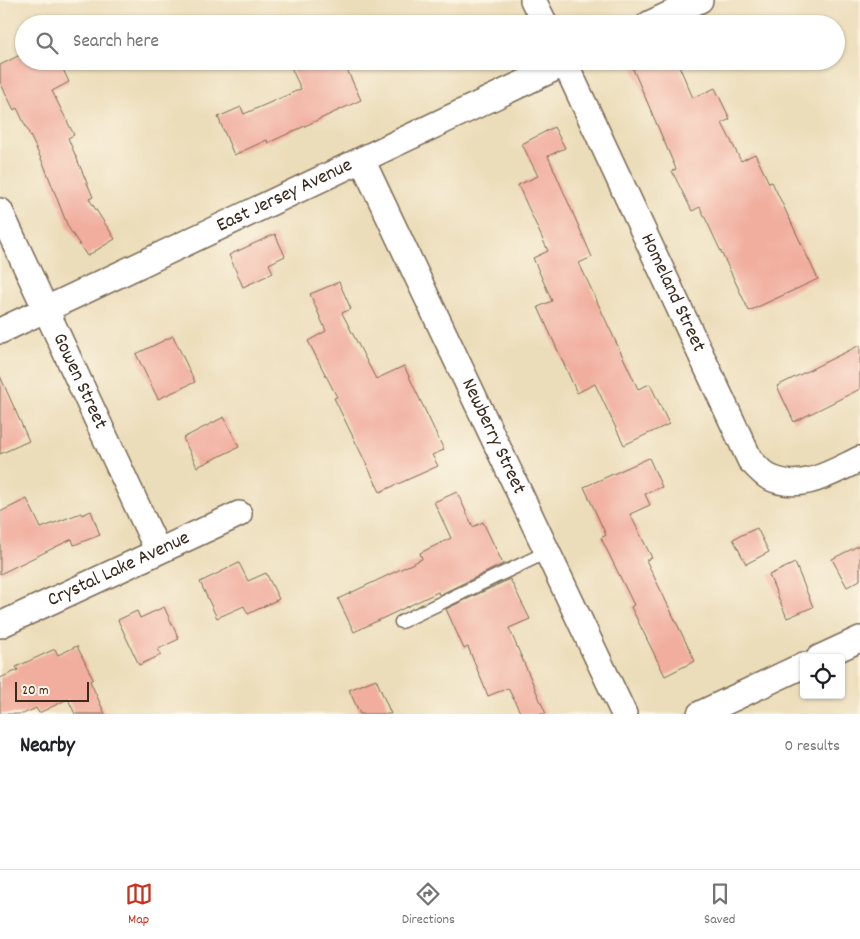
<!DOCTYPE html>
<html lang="en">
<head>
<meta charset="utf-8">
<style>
	:root { --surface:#fff; --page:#f2f2f2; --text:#202124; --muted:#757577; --line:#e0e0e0; --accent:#c8321e }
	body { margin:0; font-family:Dekko,sans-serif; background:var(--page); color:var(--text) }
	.controls { position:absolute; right:15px; bottom:15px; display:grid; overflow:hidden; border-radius:5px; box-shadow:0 1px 4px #0004 }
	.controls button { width:45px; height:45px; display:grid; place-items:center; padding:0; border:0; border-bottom:1px solid var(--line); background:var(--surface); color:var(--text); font:25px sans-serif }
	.scale { position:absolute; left:15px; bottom:12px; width:74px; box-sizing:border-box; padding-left:5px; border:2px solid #3b2a1e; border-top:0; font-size:14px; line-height:18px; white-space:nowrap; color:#3b2a1e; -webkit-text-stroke:4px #fcf5e5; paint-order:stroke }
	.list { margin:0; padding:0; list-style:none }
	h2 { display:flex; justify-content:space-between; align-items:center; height:65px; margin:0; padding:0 20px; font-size:21px }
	h2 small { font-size:16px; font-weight:400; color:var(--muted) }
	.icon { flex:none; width:28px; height:28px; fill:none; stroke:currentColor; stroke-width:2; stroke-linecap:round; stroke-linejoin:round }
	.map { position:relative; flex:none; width:860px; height:714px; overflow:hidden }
	.search { position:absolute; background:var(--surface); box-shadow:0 1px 4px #0004; left:15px; right:15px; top:15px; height:55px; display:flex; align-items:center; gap:12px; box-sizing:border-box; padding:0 18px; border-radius:28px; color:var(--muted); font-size:19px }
	.sheet { height:155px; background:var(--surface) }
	nav { display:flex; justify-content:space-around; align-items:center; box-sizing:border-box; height:70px; border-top:1px solid var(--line); background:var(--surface); font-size:14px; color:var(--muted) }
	nav a { display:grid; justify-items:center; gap:2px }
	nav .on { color:var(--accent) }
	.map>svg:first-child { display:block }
</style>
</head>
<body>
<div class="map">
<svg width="860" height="714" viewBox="0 0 860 714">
	<rect width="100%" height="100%" fill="#fcf5e5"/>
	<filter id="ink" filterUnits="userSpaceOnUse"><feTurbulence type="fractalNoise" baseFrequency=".02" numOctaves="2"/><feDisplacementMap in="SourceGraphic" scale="10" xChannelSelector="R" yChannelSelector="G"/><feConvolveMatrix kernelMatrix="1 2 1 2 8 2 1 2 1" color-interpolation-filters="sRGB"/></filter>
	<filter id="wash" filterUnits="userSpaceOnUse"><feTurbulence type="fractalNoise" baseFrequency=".0096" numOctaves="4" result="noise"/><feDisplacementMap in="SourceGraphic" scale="20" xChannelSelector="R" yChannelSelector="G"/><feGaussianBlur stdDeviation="1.12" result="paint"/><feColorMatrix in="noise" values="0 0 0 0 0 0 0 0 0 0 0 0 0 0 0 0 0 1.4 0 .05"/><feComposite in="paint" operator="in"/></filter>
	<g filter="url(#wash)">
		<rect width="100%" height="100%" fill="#ecddba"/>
		<g id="blocks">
			<!-- building -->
			<g fill="#f1ad9e">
				<path d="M24,53v8h35l10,21 -17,9 22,44 -6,3 25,59 -4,2 26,40 -28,17 -19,-29 -24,-62 -27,-57 -3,2 -14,-28v-17z"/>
				<path d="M288,61h55l18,39 -93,43 -1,-3 -33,15 -16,-38 23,-10 3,7 57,-25z"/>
				<path d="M651,61h26l16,37 22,-10 15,31 -8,4 19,38 14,-7 14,29 3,-1 46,97 -69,32 -49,-104 -8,4 -20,-40 4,-2 -43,-100z"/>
				<path d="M554,127l11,21 -17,8 44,101 -13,6 59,126 12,-5 19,40 -45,21 -29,-61 -18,9 -39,-86 14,-6 -19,-43 15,-7 -30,-66 20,-9 -16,-32z"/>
				<path d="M275,234l10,22 -16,8 4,9 -30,14 -14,-32z"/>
				<path d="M339,282l12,27 -9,4 34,66 28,-13 40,84 -12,5 6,11 -58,26 -46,-94 3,-1 -29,-56 18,-10 -16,-37z"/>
				<path d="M173,336l22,46 -37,17 -22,-45z"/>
				<path d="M860,345v44l-66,33 -17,-36z"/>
				<path d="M0,376l29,65 -29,13z"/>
				<path d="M224,417l15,30 -42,20 -14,-29z"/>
				<path d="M649,458l13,29 -17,7 5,11 -20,9 22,44 -6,2 49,101 -30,15 -34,-69 3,-2 -33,-67 5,-3 -22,-48z"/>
				<path d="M457,492l16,35 10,-5 20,42 -64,31 -1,-3 -84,40 -16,-33 84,-40 -2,-6 31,-15 -17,-36z"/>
				<path d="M27,499l14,29 40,-15 1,2 9,-4 9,24 -26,10 -2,-6 -72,35v-62z"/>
				<path d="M757,528l12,24 -23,12 -13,-25z"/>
				<path d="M860,545v35l-13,7 -15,-28z"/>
				<path d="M239,563l9,18 18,-8 13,26 -31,15 -4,-8 -27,12 -17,-36z"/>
				<path d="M795,563l18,44 -26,11 -18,-43z"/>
				<path d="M510,579l20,40 -21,9 37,86h-25l-13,-26 -20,8 -20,-49 -4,2 -18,-40z"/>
				<path d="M164,607l15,32 -21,10 3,6 -22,10 -21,-45 19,-9 3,7z"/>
				<path d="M77,646l16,33 -3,2 15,33h-30l-7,-15 -29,14 -3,-5 -13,6h-23v-36l18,-8 -2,-3 39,-18 3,6z"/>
				<path d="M376,679l15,35h-31l-11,-24z"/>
			</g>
		</g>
	</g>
	<g filter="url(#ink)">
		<use href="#blocks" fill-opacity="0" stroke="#796955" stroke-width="1"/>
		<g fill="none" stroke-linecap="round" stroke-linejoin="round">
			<defs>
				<path id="service" d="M401,622l146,-70"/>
				<g id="minor">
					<path d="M533,0l12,24"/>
					<path d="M649,24l51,-24"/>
					<path id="s1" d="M564,61l186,399c5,5 11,12 17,16 32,18 65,-4 93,-17"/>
					<path id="s2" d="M362,160l262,554"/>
					<path id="s3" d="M0,211l158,340"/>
					<path id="s4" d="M0,331l570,-270"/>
					<path id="s5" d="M0,625l239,-111"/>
					<path d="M819,658l41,-19"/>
					<path d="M700,714l104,-49"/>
				</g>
			</defs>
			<!-- service casing -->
			<use href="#service" stroke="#796955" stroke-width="15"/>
			<!-- minor casing -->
			<use href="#minor" stroke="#796955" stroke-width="28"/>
			<!-- service -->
			<use href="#service" stroke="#fff" stroke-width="12"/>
			<!-- minor -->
			<use href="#minor" stroke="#fff" stroke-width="25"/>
		</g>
	</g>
	<g text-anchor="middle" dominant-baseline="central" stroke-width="4" stroke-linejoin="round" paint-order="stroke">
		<!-- street labels -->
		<g font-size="20" fill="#3b2a1e" stroke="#fcf5e5">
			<text stroke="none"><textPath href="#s4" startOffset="315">East Jersey Avenue</textPath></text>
			<text stroke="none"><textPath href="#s1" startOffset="256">Homeland Street</textPath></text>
			<text stroke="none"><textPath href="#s3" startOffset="188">Gowen Street</textPath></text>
			<text stroke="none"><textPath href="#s2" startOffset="306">Newberry Street</textPath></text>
			<text stroke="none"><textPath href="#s5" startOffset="131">Crystal Lake Avenue</textPath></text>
		</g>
	</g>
</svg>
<div class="controls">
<button><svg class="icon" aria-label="locate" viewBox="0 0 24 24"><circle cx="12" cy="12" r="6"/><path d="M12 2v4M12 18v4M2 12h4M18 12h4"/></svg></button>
</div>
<div class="scale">20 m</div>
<div class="search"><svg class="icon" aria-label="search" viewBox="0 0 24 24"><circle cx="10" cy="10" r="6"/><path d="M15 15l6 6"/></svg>Search here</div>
</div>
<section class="sheet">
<h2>Nearby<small>0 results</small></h2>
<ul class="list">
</ul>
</section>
<nav>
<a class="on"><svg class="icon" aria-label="map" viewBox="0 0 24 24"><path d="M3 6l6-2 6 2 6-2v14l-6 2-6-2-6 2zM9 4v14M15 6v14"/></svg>Map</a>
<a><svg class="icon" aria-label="directions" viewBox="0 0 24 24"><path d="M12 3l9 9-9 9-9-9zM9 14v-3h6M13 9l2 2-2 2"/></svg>Directions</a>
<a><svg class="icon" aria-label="saved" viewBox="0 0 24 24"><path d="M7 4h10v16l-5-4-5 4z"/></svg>Saved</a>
</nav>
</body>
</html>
